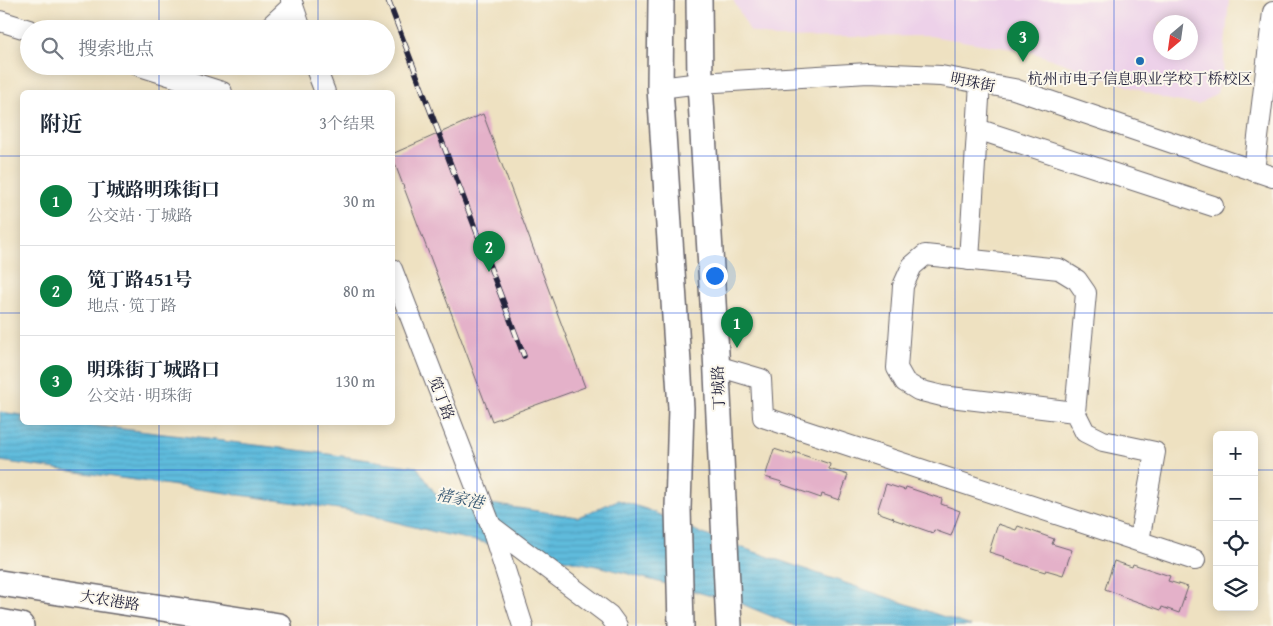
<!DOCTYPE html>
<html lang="zh">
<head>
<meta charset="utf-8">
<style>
	:root { --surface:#fff; --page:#f2f2f3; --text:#1f2937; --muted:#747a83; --line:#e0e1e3; --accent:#0b8043 }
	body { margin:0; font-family:"Gentium Book Plus","Noto Serif SC",serif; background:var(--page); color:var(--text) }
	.controls { position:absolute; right:15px; bottom:15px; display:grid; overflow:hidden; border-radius:8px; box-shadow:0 2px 12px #0003 }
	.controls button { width:45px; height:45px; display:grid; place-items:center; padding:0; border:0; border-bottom:1px solid var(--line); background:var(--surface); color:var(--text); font:25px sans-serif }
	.compass { position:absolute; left:1153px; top:15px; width:45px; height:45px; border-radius:50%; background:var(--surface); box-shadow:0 2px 12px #0003; rotate:209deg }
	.you { position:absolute; left:714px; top:275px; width:18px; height:18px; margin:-12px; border:4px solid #fff; border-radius:50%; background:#1a73e8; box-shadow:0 0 0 8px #1a73e833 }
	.badge { display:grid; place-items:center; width:32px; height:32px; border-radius:50%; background:var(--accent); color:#fff; font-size:16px; font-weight:700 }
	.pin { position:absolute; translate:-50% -41px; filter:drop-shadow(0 1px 2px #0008) }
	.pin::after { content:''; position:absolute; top:26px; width:18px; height:15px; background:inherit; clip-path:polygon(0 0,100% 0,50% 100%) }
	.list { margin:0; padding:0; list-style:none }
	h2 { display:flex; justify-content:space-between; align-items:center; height:65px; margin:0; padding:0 20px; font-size:21px }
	h2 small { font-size:16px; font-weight:400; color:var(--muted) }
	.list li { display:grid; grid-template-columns:32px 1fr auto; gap:15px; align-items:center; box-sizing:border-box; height:90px; padding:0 20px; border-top:1px solid var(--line) }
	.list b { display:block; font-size:19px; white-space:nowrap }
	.list p { margin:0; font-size:16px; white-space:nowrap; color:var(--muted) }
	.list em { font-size:16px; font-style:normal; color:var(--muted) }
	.icon { flex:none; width:28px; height:28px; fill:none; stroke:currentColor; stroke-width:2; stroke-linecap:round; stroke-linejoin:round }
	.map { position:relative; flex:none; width:1273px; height:626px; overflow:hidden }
	.search { position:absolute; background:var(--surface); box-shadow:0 2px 12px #0003; left:20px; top:20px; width:375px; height:55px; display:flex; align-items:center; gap:12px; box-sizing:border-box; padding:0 18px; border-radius:28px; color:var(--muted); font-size:19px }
	.panel { position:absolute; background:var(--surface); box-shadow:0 2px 12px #0003; left:20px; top:90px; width:375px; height:335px; border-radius:8px }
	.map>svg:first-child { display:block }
</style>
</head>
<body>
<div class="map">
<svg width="1273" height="626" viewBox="0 0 1273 626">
	<defs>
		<pattern id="water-rules" width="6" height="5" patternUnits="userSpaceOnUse" patternTransform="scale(1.25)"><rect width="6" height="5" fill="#5ebbdc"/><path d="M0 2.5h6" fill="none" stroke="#51a0be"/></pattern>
	</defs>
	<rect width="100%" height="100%" fill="#fbf7ec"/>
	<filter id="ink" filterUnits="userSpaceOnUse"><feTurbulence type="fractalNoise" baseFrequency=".02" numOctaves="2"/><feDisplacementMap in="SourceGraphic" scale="10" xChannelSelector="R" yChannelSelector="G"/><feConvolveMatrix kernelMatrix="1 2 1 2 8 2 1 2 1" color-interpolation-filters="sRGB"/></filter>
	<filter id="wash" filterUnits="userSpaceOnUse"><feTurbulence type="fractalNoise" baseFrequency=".0096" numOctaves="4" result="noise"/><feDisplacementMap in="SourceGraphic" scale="20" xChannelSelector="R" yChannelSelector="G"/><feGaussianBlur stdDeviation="1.12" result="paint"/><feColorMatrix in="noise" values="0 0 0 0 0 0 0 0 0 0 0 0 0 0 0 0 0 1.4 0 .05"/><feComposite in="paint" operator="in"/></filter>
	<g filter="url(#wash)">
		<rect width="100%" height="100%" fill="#eee1c1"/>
		<!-- built -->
		<path fill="#edd1e9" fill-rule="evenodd" d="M733,0h496l-6,70 -6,23 -19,12 -33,-6 -134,-47 -101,-16 -156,2 -24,-7zM1160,22h30v30h-30z"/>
		<!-- water -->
		<path fill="url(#water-rules)" stroke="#406e8c" d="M0,412l22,3v7l51,1 241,29 103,15 20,29 141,21 40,-17 28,9 62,27 263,90h-176l-53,-22 -136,-36 -163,-34 -97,-24 -346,-49z"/>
		<g id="blocks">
			<!-- building -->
			<g fill="#e4b1c9">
				<path d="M483,114l102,273 -93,34 -100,-265v-2z"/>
				<path d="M774,449l19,6 1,-3 36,12 -1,5 19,6 -9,25 -17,-6 -1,4 -40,-14 1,-2 -17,-5z"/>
				<path d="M886,484l19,6 1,-3 36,12 -1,5 19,7 -9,25 -17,-6 -1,3 -40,-14 1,-1 -17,-6z"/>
				<path d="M998,524l18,6 2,-4 36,13 -2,5 20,6 -9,25 -17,-5 -1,2 -41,-13 1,-2 -16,-5z"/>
				<path d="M1114,561l18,6 1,-3 37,12 -2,5 20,6 -9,26 -17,-6 -1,3 -40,-14v-1l-16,-6z"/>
			</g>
		</g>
	</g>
	<g filter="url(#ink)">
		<use href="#blocks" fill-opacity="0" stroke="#69656a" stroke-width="1"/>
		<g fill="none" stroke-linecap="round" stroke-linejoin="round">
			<defs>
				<g id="minor">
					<path d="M291,0l10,29"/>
					<path d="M0,21l29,9"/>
					<path d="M267,29l26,-24"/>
					<path d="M140,66l82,26"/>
					<path d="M315,66l10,26"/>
					<path d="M660,88l40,-5 168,-10 73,3 73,13 259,88"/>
					<path d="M977,129l236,77"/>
					<path d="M1254,171l19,-159"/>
					<path d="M969,260l11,-177"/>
					<path d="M392,269l99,257 32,100"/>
					<path d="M717,366l44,13 2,38 432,143"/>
					<path d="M1075,412l-133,-16 -24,-6 -13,-8 -8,-14 6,-82 9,-20 13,-11 134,14 18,11 9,13 -11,119 10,20 18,9 52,11 -16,89"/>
					<path d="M491,526l118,89 8,11"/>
				</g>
				<g id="major">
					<path d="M661,0l-1,88 21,320 -3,100 3,118"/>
					<path d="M699,0l1,83 16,270 13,273"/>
					<path d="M0,583l279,43"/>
					<path d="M0,622l21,4"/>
				</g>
			</defs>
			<!-- minor casing -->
			<use href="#minor" stroke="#69656a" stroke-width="22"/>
			<!-- major casing -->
			<use href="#major" stroke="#69656a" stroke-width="28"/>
			<!-- minor -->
			<use href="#minor" stroke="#fff" stroke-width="20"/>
			<!-- major -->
			<use href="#major" stroke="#fff" stroke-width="25"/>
			<defs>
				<path id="rail" d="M388,0l136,356"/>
			</defs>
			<!-- rail casing -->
			<use href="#rail" stroke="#22223b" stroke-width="5.5"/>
			<!-- rail -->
			<use href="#rail" stroke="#fbf7ec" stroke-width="4" stroke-dasharray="11" stroke-linecap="butt"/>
		</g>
	</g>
	<!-- grid -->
	<path fill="none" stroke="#1d4ed8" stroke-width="1" stroke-opacity="0.55" d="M159,0v29M318,0v29M477,0v626M636,0v626M796,0v626M955,0v626M1114,0v626M159,66v26M318,66v26M0,156h22M392,156h881M0,313h22M392,313h881M159,422v204M318,422v204M0,470h1217M1254,470h19"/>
	<!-- markers -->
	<circle fill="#1f6fb2" stroke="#fbf7ec" stroke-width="2" cx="1140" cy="61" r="5"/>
	<g text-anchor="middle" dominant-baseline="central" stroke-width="4" stroke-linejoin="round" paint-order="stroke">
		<!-- poi labels -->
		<g font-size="15" fill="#22223b" stroke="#fbf7ec">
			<text x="1140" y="78">杭州市电子信息职业学校丁桥校区</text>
		</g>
		<!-- street labels -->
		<g font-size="15" fill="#22223b" stroke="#fbf7ec">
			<text transform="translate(973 82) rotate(11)">明珠街</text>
			<text transform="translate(718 388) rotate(-92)">丁城路</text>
			<text transform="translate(442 398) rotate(69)">笕丁路</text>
			<text transform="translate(110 600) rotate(9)">大农港路</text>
		</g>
		<!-- water labels -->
		<g font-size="16" font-style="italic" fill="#375873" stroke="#fbf7ec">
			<text transform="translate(460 498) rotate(11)">褚家港</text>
		</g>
	</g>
</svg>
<div class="controls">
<button>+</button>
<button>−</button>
<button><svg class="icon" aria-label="locate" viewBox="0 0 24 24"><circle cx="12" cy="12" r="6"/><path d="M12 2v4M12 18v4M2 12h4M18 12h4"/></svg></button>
<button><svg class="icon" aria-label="layers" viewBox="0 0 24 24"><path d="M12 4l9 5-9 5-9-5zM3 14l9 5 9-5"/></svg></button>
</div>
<svg class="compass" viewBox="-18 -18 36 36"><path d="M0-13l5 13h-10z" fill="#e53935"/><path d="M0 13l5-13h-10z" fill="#747a83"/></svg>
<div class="you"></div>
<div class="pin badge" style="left:737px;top:348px">1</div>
<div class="pin badge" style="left:489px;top:272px">2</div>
<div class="pin badge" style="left:1023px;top:62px">3</div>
<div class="search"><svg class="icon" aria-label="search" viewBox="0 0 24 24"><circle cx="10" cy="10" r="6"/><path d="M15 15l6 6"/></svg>搜索地点</div>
<section class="panel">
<h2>附近<small>3个结果</small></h2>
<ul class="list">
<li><span class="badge">1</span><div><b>丁城路明珠街口</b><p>公交站 · 丁城路</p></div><em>30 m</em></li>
<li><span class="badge">2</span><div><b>笕丁路451号</b><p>地点 · 笕丁路</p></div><em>80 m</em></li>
<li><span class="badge">3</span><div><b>明珠街丁城路口</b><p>公交站 · 明珠街</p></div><em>130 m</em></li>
</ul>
</section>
</div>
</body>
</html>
